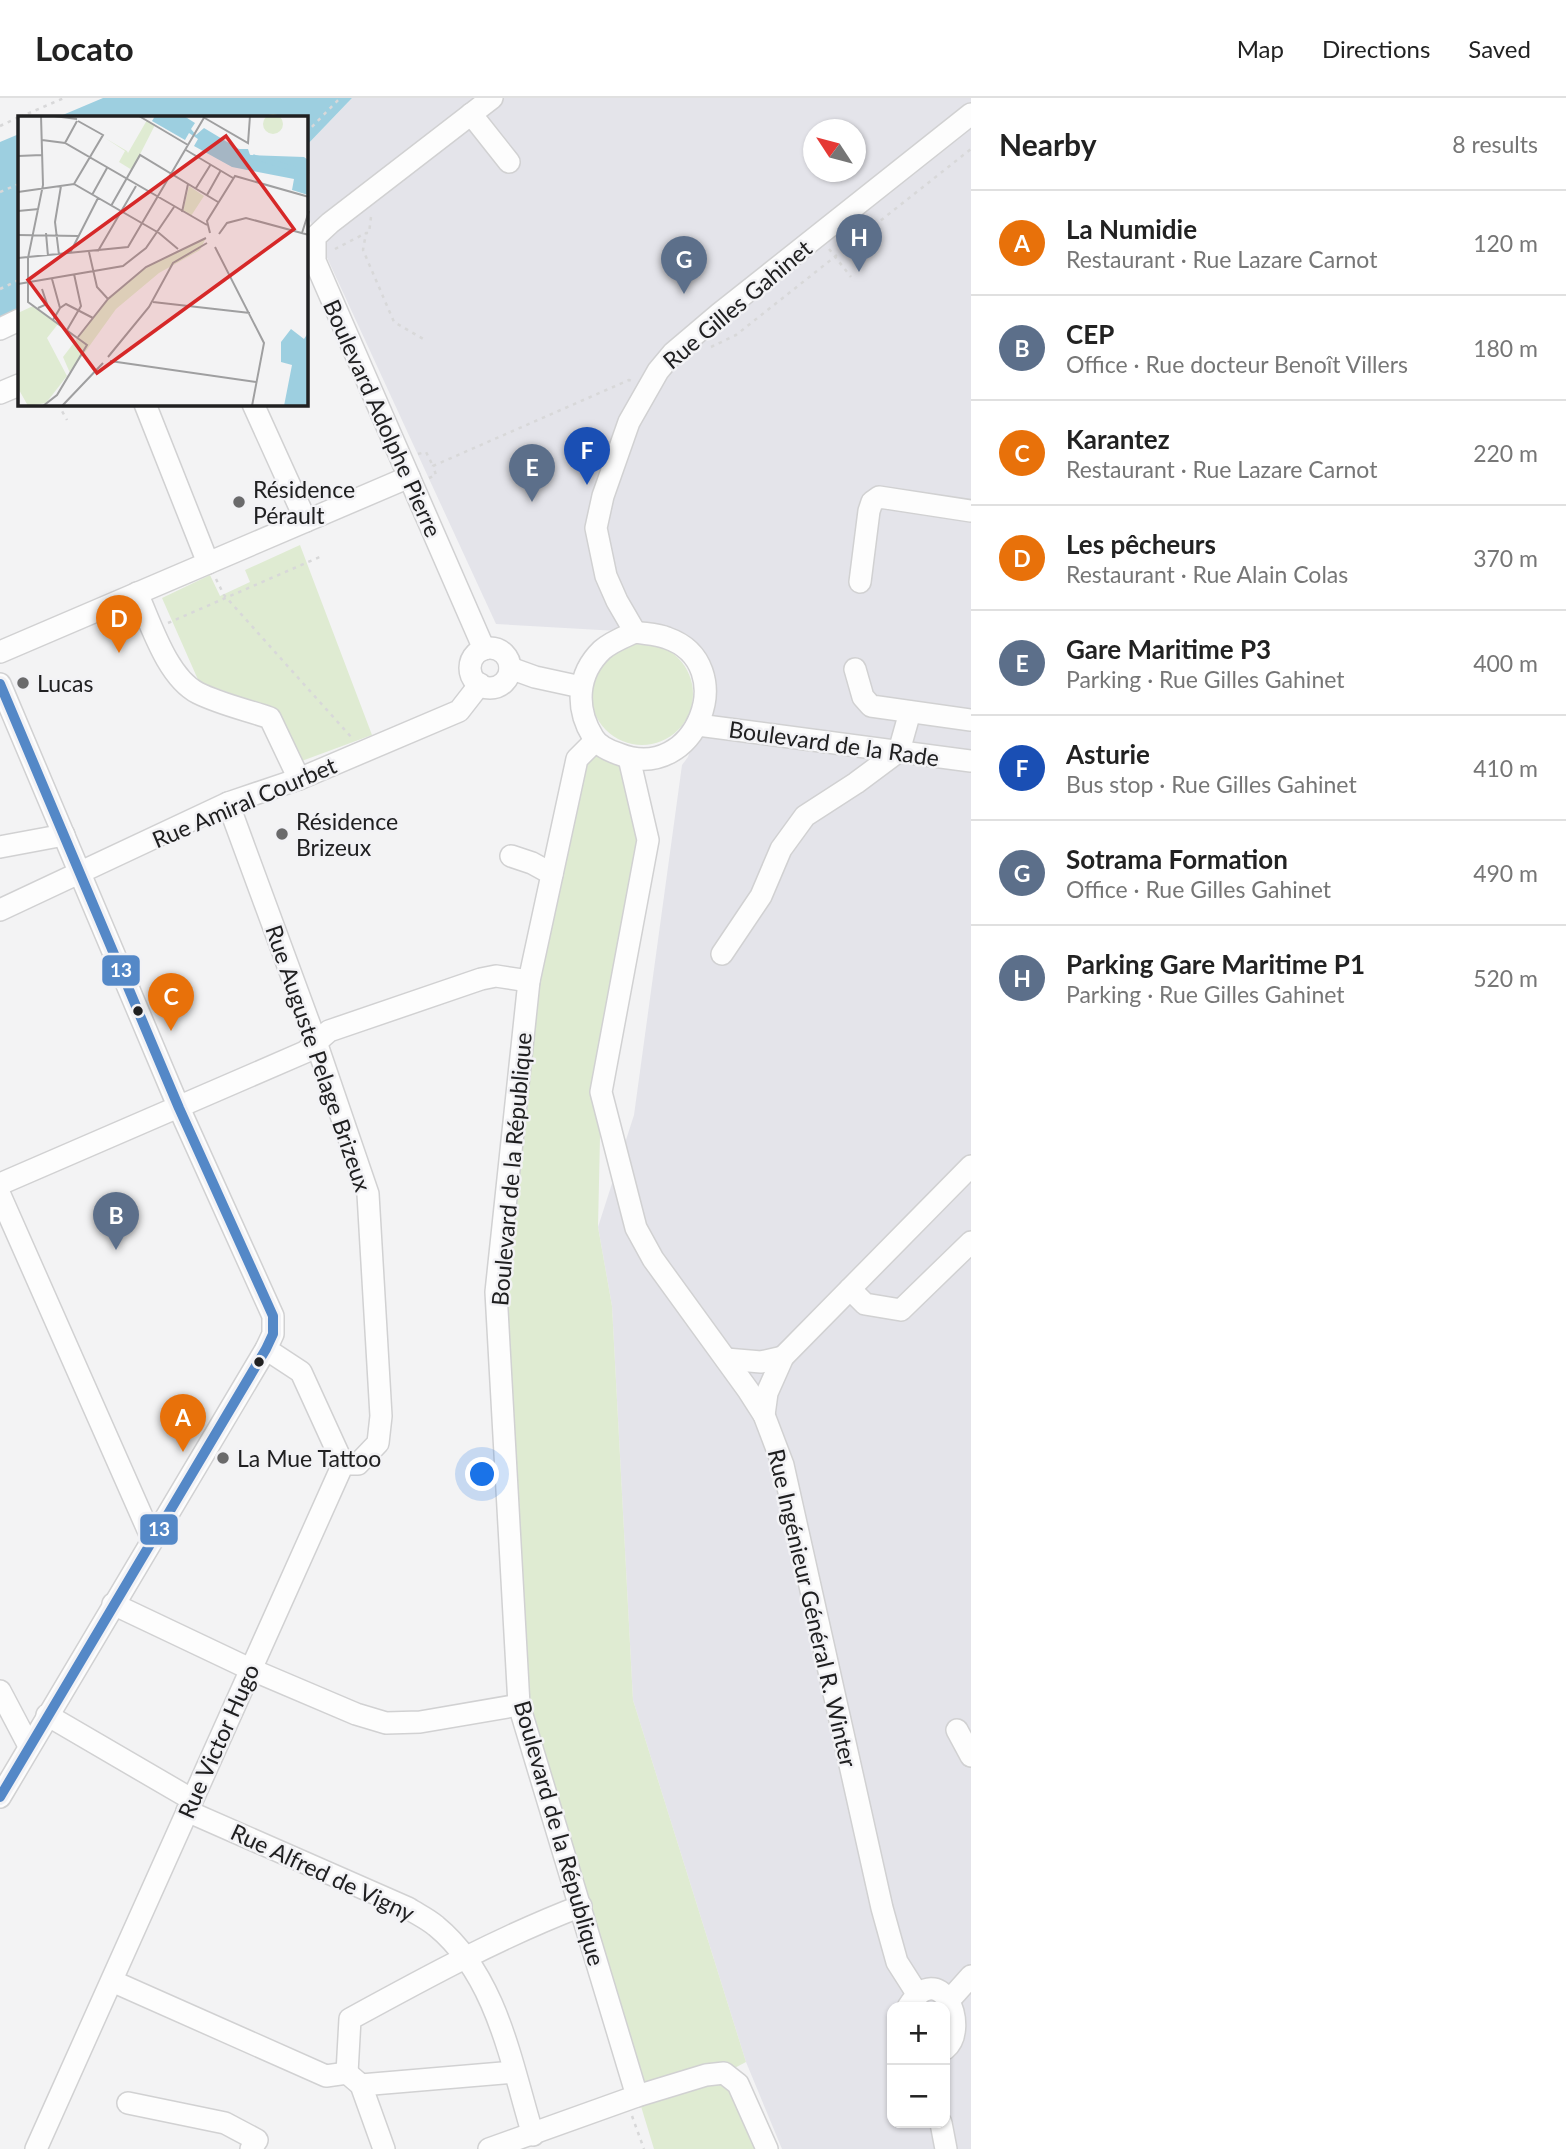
<!DOCTYPE html>
<html lang="en">
<head>
<meta charset="utf-8">
<style>
	:root { --surface:#fff; --page:#f6f6f6; --text:#222; --muted:#767676; --line:#e0e0e0; --accent:#db2777 }
	body { margin:0; font-family:Lato,sans-serif; background:var(--page); color:var(--text) }
	.controls { position:absolute; right:21px; bottom:21px; display:grid; overflow:hidden; border-radius:14px; box-shadow:0 2px 5px #0004 }
	.controls button { width:63px; height:63px; display:grid; place-items:center; padding:0; border:0; border-bottom:2px solid var(--line); background:var(--surface); color:var(--text); font:35px sans-serif }
	.compass { position:absolute; left:803px; top:21px; width:63px; height:63px; border-radius:50%; background:var(--surface); box-shadow:0 2px 5px #0004; rotate:306deg }
	.you { position:absolute; left:483px; top:1377px; width:24px; height:24px; margin:-18px; border:5px solid #fff; border-radius:50%; background:#1a73e8; box-shadow:0 0 0 10px #1a73e833 }
	.badge { display:grid; place-items:center; width:46px; height:46px; border-radius:50%; background:var(--accent); color:#fff; font-size:23px; font-weight:700 }
	.pin { position:absolute; translate:-50% -58px; filter:drop-shadow(0 2px 4px #0008) }
	.pin::after { content:''; position:absolute; top:37px; width:24px; height:21px; background:inherit; clip-path:polygon(0 0,100% 0,50% 100%) }
	.list { margin:0; padding:0; list-style:none }
	h2 { display:flex; justify-content:space-between; align-items:center; height:91px; margin:0; padding:0 28px; font-size:30px }
	h2 small { font-size:23px; font-weight:400; color:var(--muted) }
	.list li { display:grid; grid-template-columns:46px 1fr auto; gap:21px; align-items:center; box-sizing:border-box; height:105px; padding:0 28px; border-top:2px solid var(--line) }
	.list b { display:block; font-size:26px; white-space:nowrap }
	.list p { margin:0; font-size:23px; white-space:nowrap; color:var(--muted) }
	.list em { font-size:23px; font-style:normal; color:var(--muted) }
	.map { position:relative; flex:none; width:971px; height:2051px; overflow:hidden }
	header { display:flex; align-items:center; gap:42px; box-sizing:border-box; height:98px; padding:0 35px; background:var(--surface); border-bottom:2px solid var(--line) }
	header strong { font-size:33px }
	nav { display:flex; gap:38px; margin-inline-start:auto; font-size:24px }
	main { display:flex }
	aside { flex:1; background:var(--surface) }
	.map>svg:first-child { display:block }
</style>
</head>
<body>
<header>
<strong>Locato</strong>
<nav><a>Map</a><a>Directions</a><a>Saved</a></nav>
</header>
<main>
<div class="map">
<svg width="971" height="2051" viewBox="0 0 971 2051">
	<rect width="100%" height="100%" fill="#f3f3f4"/>
	<!-- built -->
	<path fill="#e4e4ea" fill-rule="evenodd" d="M352,0h619v2051h-189l-36,-87 -113,-362 -21,-394 -14,-79 36,-112 48,-350 6,-8 10,-32v-61l-63,-32 -139,-8 -190,-412v-66zM814,32h42v42h-42zM892,1909h53v116h-53z"/>
	<!-- green -->
	<g fill="#dfebd2">
		<path d="M300,447l72,190 -73,27 -27,-54 -73,-26 -37,-84 48,-23 10,21 30,-14 -5,-12z"/>
		<circle cx="642" cy="596" r="51"/>
		<path d="M595,643l34,17 19,82 -47,252 -3,135 14,79 21,394 113,362 -21,11 42,76h-113l-135,-444 -23,-413 33,-311 48,-222z"/>
	</g>
	<!-- water -->
	<g fill="#9dcfe0">
		<path d="M103,0h249l-46,48v-29h-248z"/>
		<path d="M19,36v174l-10,5 -9,10v-181z"/>
	</g>
	<g fill="none" stroke-linecap="round" stroke-linejoin="round">
		<defs>
			<g id="minor">
				<path d="M471,16l38,48"/>
				<path d="M0,231l19,-9"/>
				<path d="M0,295l19,-8"/>
				<path d="M145,306l63,159"/>
				<path d="M253,306l53,117"/>
				<path d="M860,484l9,-71 3,-9 7,-5 92,14"/>
				<path d="M137,495c14,31 30,84 61,100 22,11 49,17 72,25l29,61"/>
				<path d="M635,534l-18,-31 -11,-25 -10,-48 7,-32 26,-74 29,-51 15,-18 46,-39 252,-200"/>
				<path d="M635,534c11,2 22,2 32,6 75,26 29,147 -48,116 -9,-3 -21,-8 -26,-17 -18,-29 -16,-63 9,-87 9,-8 22,-13 33,-18z"/>
				<circle cx="490" cy="570" r="20"/>
				<path d="M484,551l-169,-388v-24l15,-14 162,-125"/>
				<path d="M0,554l409,-175"/>
				<path d="M510,570l25,9 46,10"/>
				<path d="M855,571l8,28 8,9 100,14"/>
				<path d="M0,586l179,424 94,208v18l-7,15 -266,448"/>
				<path d="M698,627l273,36"/>
				<path d="M595,643l-18,18 -48,222 -33,311 23,413 118,391"/>
				<path d="M629,660l19,82 -47,252 35,136 17,31 95,131 16,25 19,50 99,443 15,54 21,33"/>
				<path d="M228,705l88,239 52,152 13,222 -3,27 -20,21h-15"/>
				<path d="M0,749l64,-12"/>
				<path d="M511,758l21,7 20,11"/>
				<path d="M0,812l228,-107 71,-24 160,-68 21,-27"/>
				<path d="M722,856l39,-58 20,-47 24,-33 51,-33 43,-32 11,-39"/>
				<path d="M0,1086l305,-132 24,-21 152,-52 15,-3 33,5"/>
				<path d="M0,1097l152,344"/>
				<path d="M850,1191l15,15 36,6 70,-68"/>
				<path d="M726,1261l35,3 22,-5"/>
				<path d="M764,1317l3,-22 16,-36 188,-191"/>
				<path d="M113,1506l137,65 106,45 30,9 34,-1 99,-17"/>
				<path d="M0,1593l29,55"/>
				<path d="M47,1617l144,84"/>
				<path d="M957,1632l14,26"/>
				<path d="M187,1713l221,97c9,6 20,11 28,18 61,50 75,137 97,209"/>
				<path d="M112,1883l214,95 21,-3 14,12 23,64"/>
				<path d="M954,1897l17,-19"/>
				<path d="M908,1909c32,-52 63,21 37,42"/>
				<path d="M347,1975l3,-54c75,-41 150,-82 231,-113"/>
				<path d="M361,1987l153,-13"/>
				<path d="M128,2005l97,20 32,17 -6,9"/>
				<path d="M941,2025l5,26"/>
				<path d="M36,2051l307,-685 -42,-92 -35,-23"/>
				<path d="M489,2051l148,-53 69,-21 18,-2 14,11 29,65"/>
			</g>
		</defs>
		<!-- minor casing -->
		<use href="#minor" stroke="#d1d1d2" stroke-width="24"/>
		<!-- path -->
		<g stroke="#d8d8d9" stroke-width="2.5" stroke-dasharray="3.5 5" stroke-linecap="butt">
			<path d="M20,19l44,-19"/>
			<path d="M0,28l19,-9"/>
			<path d="M306,35l34,-35"/>
			<path d="M0,94l19,-8"/>
			<path d="M371,119l-2,16h-3l-3,17 31,72 31,18"/>
			<path d="M335,151l31,-16"/>
			<path d="M829,151l22,28"/>
			<path d="M0,191l19,-9"/>
			<path d="M711,249l25,-12 235,-186"/>
			<path d="M58,306l9,16"/>
			<path d="M418,356l8,-2 7,14"/>
			<path d="M429,380l7,-3 -3,-9 196,-86 3,1"/>
			<path d="M216,481l8,16 128,143"/>
			<path d="M168,525l154,-67"/>
			<path d="M632,2018l12,33"/>
		</g>
		<!-- minor -->
		<use href="#minor" stroke="#fdfdfd" stroke-width="21"/>
		<defs>
			<path id="bus-1" d="M0,586l179,424 94,208v18l-7,15 -266,448"/>
		</defs>
		<!-- bus-1 casing -->
		<use href="#bus-1" stroke="#f2f2f5" stroke-width="16"/>
		<!-- bus-1 -->
		<use href="#bus-1" stroke="#5488c7" stroke-width="10"/>
	</g>
	<!-- markers -->
	<g fill="#6a6a6b" stroke="#f2f2f5" stroke-width="2.5">
		<circle cx="239" cy="404" r="7"/>
		<circle cx="23" cy="585" r="7"/>
		<circle cx="282" cy="736" r="7"/>
		<circle cx="223" cy="1360" r="7"/>
	</g>
	<g fill="#202021" stroke="#f2f2f5" stroke-width="2.5">
		<circle cx="138" cy="913" r="6"/>
		<circle cx="259" cy="1264" r="6"/>
	</g>
	<g text-anchor="middle" dominant-baseline="central" stroke-width="5" stroke-linejoin="round" paint-order="stroke">
		<!-- street labels -->
		<g font-size="23" fill="#202021" stroke="#f2f2f5">
			<text transform="translate(737 206) rotate(-40)">Rue Gilles Gahinet</text>
			<text transform="translate(383 320) rotate(66)">Boulevard Adolphe Pierre</text>
			<text transform="translate(834 645) rotate(8)">Boulevard de la Rade</text>
			<text transform="translate(244 704) rotate(-23)">Rue Amiral Courbet</text>
			<text transform="translate(319 960) rotate(71)">Rue Auguste Pelage Brizeux</text>
			<text transform="translate(511 1071) rotate(-85)">Boulevard de la République</text>
			<text transform="translate(813 1510) rotate(77)">Rue Ingénieur Général R. Winter</text>
			<text transform="translate(218 1643) rotate(-66)">Rue Victor Hugo</text>
			<text transform="translate(560 1735) rotate(74)">Boulevard de la République</text>
			<text transform="translate(323 1774) rotate(25)">Rue Alfred de Vigny</text>
		</g>
		<!-- poi labels -->
		<g font-size="23" fill="#202021" stroke="#f2f2f5" text-anchor="start">
			<text x="253" y="391">Résidence<tspan x="253" dy="26">Pérault</tspan></text>
			<text x="37" y="585">Lucas</text>
			<text x="296" y="723">Résidence<tspan x="296" dy="26">Brizeux</tspan></text>
			<text x="237" y="1360">La Mue Tattoo</text>
		</g>
	</g>
	<!-- overview -->
	<g transform="translate(18 18)">
		<rect width="290" height="290" fill="#f3f3f4"/>
		<path d="M245 8a10 10 0 1 1 20 0a10 10 0 1 1-20 0ZM129,4l8,5 -23,45 -13,-8 6,-11 -20,-13 22,13 1,2zM171,70l15,10 -13,20 -8,-5zM188,122l-6,12 -41,23 -43,36 -46,64 -7,-16 45,-59 38,-31zM15,190l25,18 -11,14 20,38 -21,27 -18,3 -10,-18v-75z" fill="#dfebd2"/>
		<path d="M137,0h29l11,7 -4,6 5,6 8,-7 35,21h9l2,6 54,2 4,3v35l-16,-5 2,-11 -62,-12 -38,-21 4,-7 -9,-6 -4,7 -33,-19zM273,213l13,10 4,-6v73h-24l8,-41 -11,-3v-20z" fill="#9dcfe0"/>
		<path fill="none" stroke="#9dcfe0" stroke-width="3.5" d="M230,40l61,18M235,40l56,16"/>
		<path fill="none" stroke="#9f9fa0" stroke-width="2" d="M23,0l2,69 -15,73v44l59,43 -30,50 -14,11M36,0l23,3M121,0l49,29M185,1l45,26 2,-27M24,24l23,3 142,82M47,27l12,-22M168,34l47,28M0,40l24,-1M56,68l29,-49 -25,-14M178,72l15,-24M0,76l56,-8 85,49 19,16M74,79l15,-27M189,79l14,-25M93,90l29,-51 78,47M0,95l21,-2M164,96l6,-28M28,117l2,23M192,117l-3,-12 28,-45 74,21M284,117l7,-22M201,118l8,-11 19,-5 63,17M0,119l60,1M197,131l49,96 -12,63M80,135l38,-65M71,136l8,35 11,12M52,137l28,-55M41,139l-4,-33 6,-36M0,142l110,-11 77,-131M34,163l8,29 -7,12M0,168l105,-18 23,-18 28,-41M135,186l97,11M20,192l9,-4 -5,-15M42,192l6,-4 27,14M49,214l14,-24 -7,-32M60,221l30,-38 38,-32 60,-29M90,241l41,-50 24,-44 34,-20M92,245l146,21M44,290l41,-43"/>
		<path fill="#d62828" fill-opacity="0.15" stroke="#d62828" stroke-width="3.5" d="M208,20l68,93 -197,144 -69,-93z"/>
		<rect width="290" height="290" fill="none" stroke="#202021" stroke-width="3.5"/>
	</g>
	<g stroke="#f2f2f5" stroke-width="2.5">
		<rect x="101" y="856" width="40" height="33" rx="7" fill="#5488c7"/>
		<rect x="139" y="1415" width="40" height="33" rx="7" fill="#5488c7"/>
	</g>
	<g font-size="19" text-anchor="middle" font-weight="bold" fill="#fff">
		<text x="121" y="879">13</text>
		<text x="159" y="1438">13</text>
	</g>
</svg>
<div class="controls">
<button>+</button>
<button>−</button>
</div>
<svg class="compass" viewBox="-18 -18 36 36"><path d="M0-13l5 13h-10z" fill="#e53935"/><path d="M0 13l5-13h-10z" fill="#767676"/></svg>
<div class="you"></div>
<div class="pin badge" style="left:183px;top:1354px;background:#e8710a">A</div>
<div class="pin badge" style="left:116px;top:1152px;background:#5c6f8a">B</div>
<div class="pin badge" style="left:171px;top:933px;background:#e8710a">C</div>
<div class="pin badge" style="left:119px;top:555px;background:#e8710a">D</div>
<div class="pin badge" style="left:532px;top:404px;background:#5c6f8a">E</div>
<div class="pin badge" style="left:587px;top:387px;background:#1a4fb4">F</div>
<div class="pin badge" style="left:684px;top:196px;background:#5c6f8a">G</div>
<div class="pin badge" style="left:859px;top:174px;background:#5c6f8a">H</div>
</div>
<aside>
<h2>Nearby<small>8 results</small></h2>
<ul class="list">
<li><span class="badge" style="background:#e8710a">A</span><div><b>La Numidie</b><p>Restaurant · Rue Lazare Carnot</p></div><em>120 m</em></li>
<li><span class="badge" style="background:#5c6f8a">B</span><div><b>CEP</b><p>Office · Rue docteur Benoît Villers</p></div><em>180 m</em></li>
<li><span class="badge" style="background:#e8710a">C</span><div><b>Karantez</b><p>Restaurant · Rue Lazare Carnot</p></div><em>220 m</em></li>
<li><span class="badge" style="background:#e8710a">D</span><div><b>Les pêcheurs</b><p>Restaurant · Rue Alain Colas</p></div><em>370 m</em></li>
<li><span class="badge" style="background:#5c6f8a">E</span><div><b>Gare Maritime P3</b><p>Parking · Rue Gilles Gahinet</p></div><em>400 m</em></li>
<li><span class="badge" style="background:#1a4fb4">F</span><div><b>Asturie</b><p>Bus stop · Rue Gilles Gahinet</p></div><em>410 m</em></li>
<li><span class="badge" style="background:#5c6f8a">G</span><div><b>Sotrama Formation</b><p>Office · Rue Gilles Gahinet</p></div><em>490 m</em></li>
<li><span class="badge" style="background:#5c6f8a">H</span><div><b>Parking Gare Maritime P1</b><p>Parking · Rue Gilles Gahinet</p></div><em>520 m</em></li>
</ul>
</aside>
</main>
</body>
</html>
